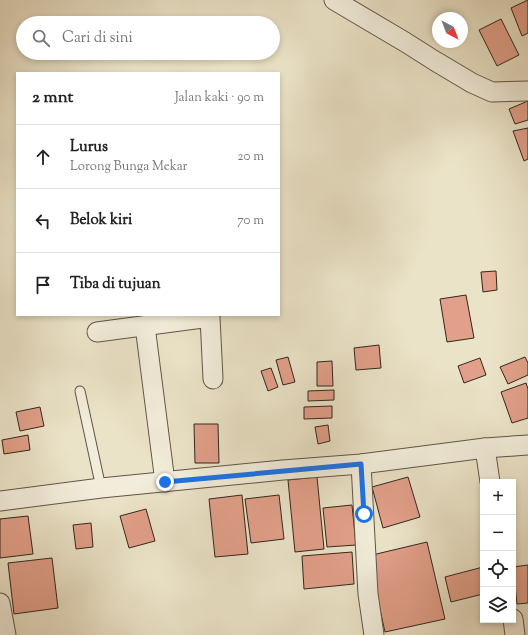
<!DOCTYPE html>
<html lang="id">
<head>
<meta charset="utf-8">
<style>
	:root { --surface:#fff; --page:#f2f2f2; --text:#222; --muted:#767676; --line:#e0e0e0 }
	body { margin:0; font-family:"Sorts Mill Goudy",serif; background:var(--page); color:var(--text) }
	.controls { position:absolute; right:12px; bottom:12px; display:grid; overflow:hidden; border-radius:0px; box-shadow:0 2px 6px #0003 }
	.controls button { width:36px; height:36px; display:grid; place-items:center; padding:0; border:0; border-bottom:1px solid var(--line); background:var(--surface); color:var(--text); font:20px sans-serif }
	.compass { position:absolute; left:432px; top:12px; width:36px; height:36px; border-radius:50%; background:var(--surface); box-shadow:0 2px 6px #0003; rotate:138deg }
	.stop { position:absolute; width:12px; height:12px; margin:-9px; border:3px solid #1a73e8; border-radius:50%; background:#fff }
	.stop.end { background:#1a73e8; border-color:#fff; box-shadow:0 1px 4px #0008 }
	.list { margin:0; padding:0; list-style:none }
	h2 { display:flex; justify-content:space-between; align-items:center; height:52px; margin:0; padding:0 16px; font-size:17px }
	h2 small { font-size:13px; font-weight:400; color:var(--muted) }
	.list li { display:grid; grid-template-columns:26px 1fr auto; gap:12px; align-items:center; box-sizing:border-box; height:64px; padding:0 16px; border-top:1px solid var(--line) }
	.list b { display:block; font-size:15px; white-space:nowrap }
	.list p { margin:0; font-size:13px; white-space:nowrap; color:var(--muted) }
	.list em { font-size:13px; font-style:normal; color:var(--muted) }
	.icon { flex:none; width:22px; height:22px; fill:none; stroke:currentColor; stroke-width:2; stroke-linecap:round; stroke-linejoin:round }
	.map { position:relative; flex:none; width:528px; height:635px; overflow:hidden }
	.search { position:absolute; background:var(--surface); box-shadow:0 2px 6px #0003; left:16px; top:16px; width:264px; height:44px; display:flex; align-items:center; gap:10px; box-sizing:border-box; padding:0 14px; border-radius:22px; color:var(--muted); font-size:15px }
	.panel { position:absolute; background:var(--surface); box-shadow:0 2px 6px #0003; left:16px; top:72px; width:264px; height:244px; border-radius:0px }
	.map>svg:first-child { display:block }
</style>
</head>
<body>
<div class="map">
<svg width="528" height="635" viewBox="0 0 528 635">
	<rect width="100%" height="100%" fill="#ebe3c8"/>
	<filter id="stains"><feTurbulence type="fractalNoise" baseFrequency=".005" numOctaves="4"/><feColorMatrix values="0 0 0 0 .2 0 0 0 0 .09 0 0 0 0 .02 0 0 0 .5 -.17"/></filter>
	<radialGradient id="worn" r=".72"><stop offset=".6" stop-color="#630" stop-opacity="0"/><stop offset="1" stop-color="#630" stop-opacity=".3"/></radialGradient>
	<!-- building -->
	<g fill="#e2a08a" stroke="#32271c">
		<path d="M528,0v33l-6,3 -11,-28z"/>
		<path d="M501,19l18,36 -22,11 -18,-36z"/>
		<path d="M528,101v19l-13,4 -6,-15z"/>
		<path d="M528,128v31l-4,2 -11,-30z"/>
		<path d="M496,271l1,19 -14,2 -2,-20z"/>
		<path d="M466,295l8,43 -27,4 -7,-43z"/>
		<path d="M379,345l2,23 -25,2 -2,-22z"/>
		<path d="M288,357l7,25 -12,3 -7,-25z"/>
		<path d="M525,357l3,6v12l-20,9 -8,-17z"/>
		<path d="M480,358l6,17 -22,8 -6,-17z"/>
		<path d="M332,361l1,25h-16v-24z"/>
		<path d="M271,368l7,19 -10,4 -7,-20z"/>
		<path d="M526,383l2,6v29l-16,5 -11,-31z"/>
		<path d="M334,390v10l-26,1v-10z"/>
		<path d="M332,406v12l-28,1v-12z"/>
		<path d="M40,407l4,19 -24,5 -4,-19z"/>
		<path d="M194,424h24l1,39h-24z"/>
		<path d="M328,425l2,16 -12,3 -3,-17z"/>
		<path d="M28,435l2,15 -26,4 -2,-14z"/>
		<path d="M317,477l7,72 -29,3 -7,-72z"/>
		<path d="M408,477l12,40 -37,11 -11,-41z"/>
		<path d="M242,495l6,59 -33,3 -6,-58z"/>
		<path d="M279,495l5,44 -33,4 -6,-44z"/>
		<path d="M352,505l4,40 -29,2 -4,-39z"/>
		<path d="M146,509l9,32 -26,7 -9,-32z"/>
		<path d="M28,516l5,38 -33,4v-39z"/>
		<path d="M91,523l2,24 -17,2 -3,-24z"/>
		<path d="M427,542l18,77 -60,13 -17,-76z"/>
		<path d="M352,552l2,32 -50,5 -2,-33z"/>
		<path d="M52,558l6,50 -44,6 -6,-51z"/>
		<path d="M528,565v38l-11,1 -4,-37z"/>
		<path d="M483,567v27l-32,8 -6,-25z"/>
	</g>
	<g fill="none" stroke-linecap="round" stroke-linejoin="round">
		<defs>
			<path id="service" d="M80,391l21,97"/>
			<g id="minor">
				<path d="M334,0l71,42 30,19 37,22 20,9 36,-1"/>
				<path d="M145,326l20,156"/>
				<path d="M97,332l113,-15 3,62"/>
				<path d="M485,448l5,34"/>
				<path d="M361,464l7,130 6,41"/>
				<path d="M0,501l101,-13 182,-18 78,-6 124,-16 43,-3"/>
				<path d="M0,603l6,32"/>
				<path d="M513,619l2,16"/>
			</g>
		</defs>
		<!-- service casing -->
		<use href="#service" stroke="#605647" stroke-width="11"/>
		<!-- minor casing -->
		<use href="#minor" stroke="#605647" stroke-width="21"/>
		<!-- service -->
		<use href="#service" stroke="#f2eddb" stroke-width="9"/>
		<!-- minor -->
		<use href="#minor" stroke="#f2eddb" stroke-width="19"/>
	</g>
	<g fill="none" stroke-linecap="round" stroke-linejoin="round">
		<!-- route -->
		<path stroke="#1a73e8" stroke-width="5" d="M165,482l196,-18 3,50"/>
	</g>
	<rect width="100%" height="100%" filter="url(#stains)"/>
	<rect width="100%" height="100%" fill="url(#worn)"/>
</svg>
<div class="controls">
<button>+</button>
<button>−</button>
<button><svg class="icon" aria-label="locate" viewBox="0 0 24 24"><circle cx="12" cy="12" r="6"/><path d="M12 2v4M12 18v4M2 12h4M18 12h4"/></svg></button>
<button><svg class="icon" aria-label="layers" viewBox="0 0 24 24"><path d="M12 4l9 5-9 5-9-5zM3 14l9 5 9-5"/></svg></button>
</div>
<svg class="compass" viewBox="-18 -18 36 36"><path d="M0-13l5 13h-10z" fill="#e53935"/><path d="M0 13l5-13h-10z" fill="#767676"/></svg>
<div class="stop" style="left:364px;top:514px"></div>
<div class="stop end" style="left:165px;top:482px"></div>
<div class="search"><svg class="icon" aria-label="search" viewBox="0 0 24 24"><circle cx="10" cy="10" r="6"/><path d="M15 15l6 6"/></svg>Cari di sini</div>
<section class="panel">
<h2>2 mnt<small>Jalan kaki · 90 m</small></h2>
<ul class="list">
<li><svg class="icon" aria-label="ahead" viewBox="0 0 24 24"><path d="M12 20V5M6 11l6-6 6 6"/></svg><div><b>Lurus</b><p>Lorong Bunga Mekar</p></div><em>20 m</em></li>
<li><svg class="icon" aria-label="left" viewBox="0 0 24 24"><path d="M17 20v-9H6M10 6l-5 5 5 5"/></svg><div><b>Belok kiri</b></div><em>70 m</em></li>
<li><svg class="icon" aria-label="arrive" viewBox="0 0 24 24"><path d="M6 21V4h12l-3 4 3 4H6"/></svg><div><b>Tiba di tujuan</b></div></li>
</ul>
</section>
</div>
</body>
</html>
